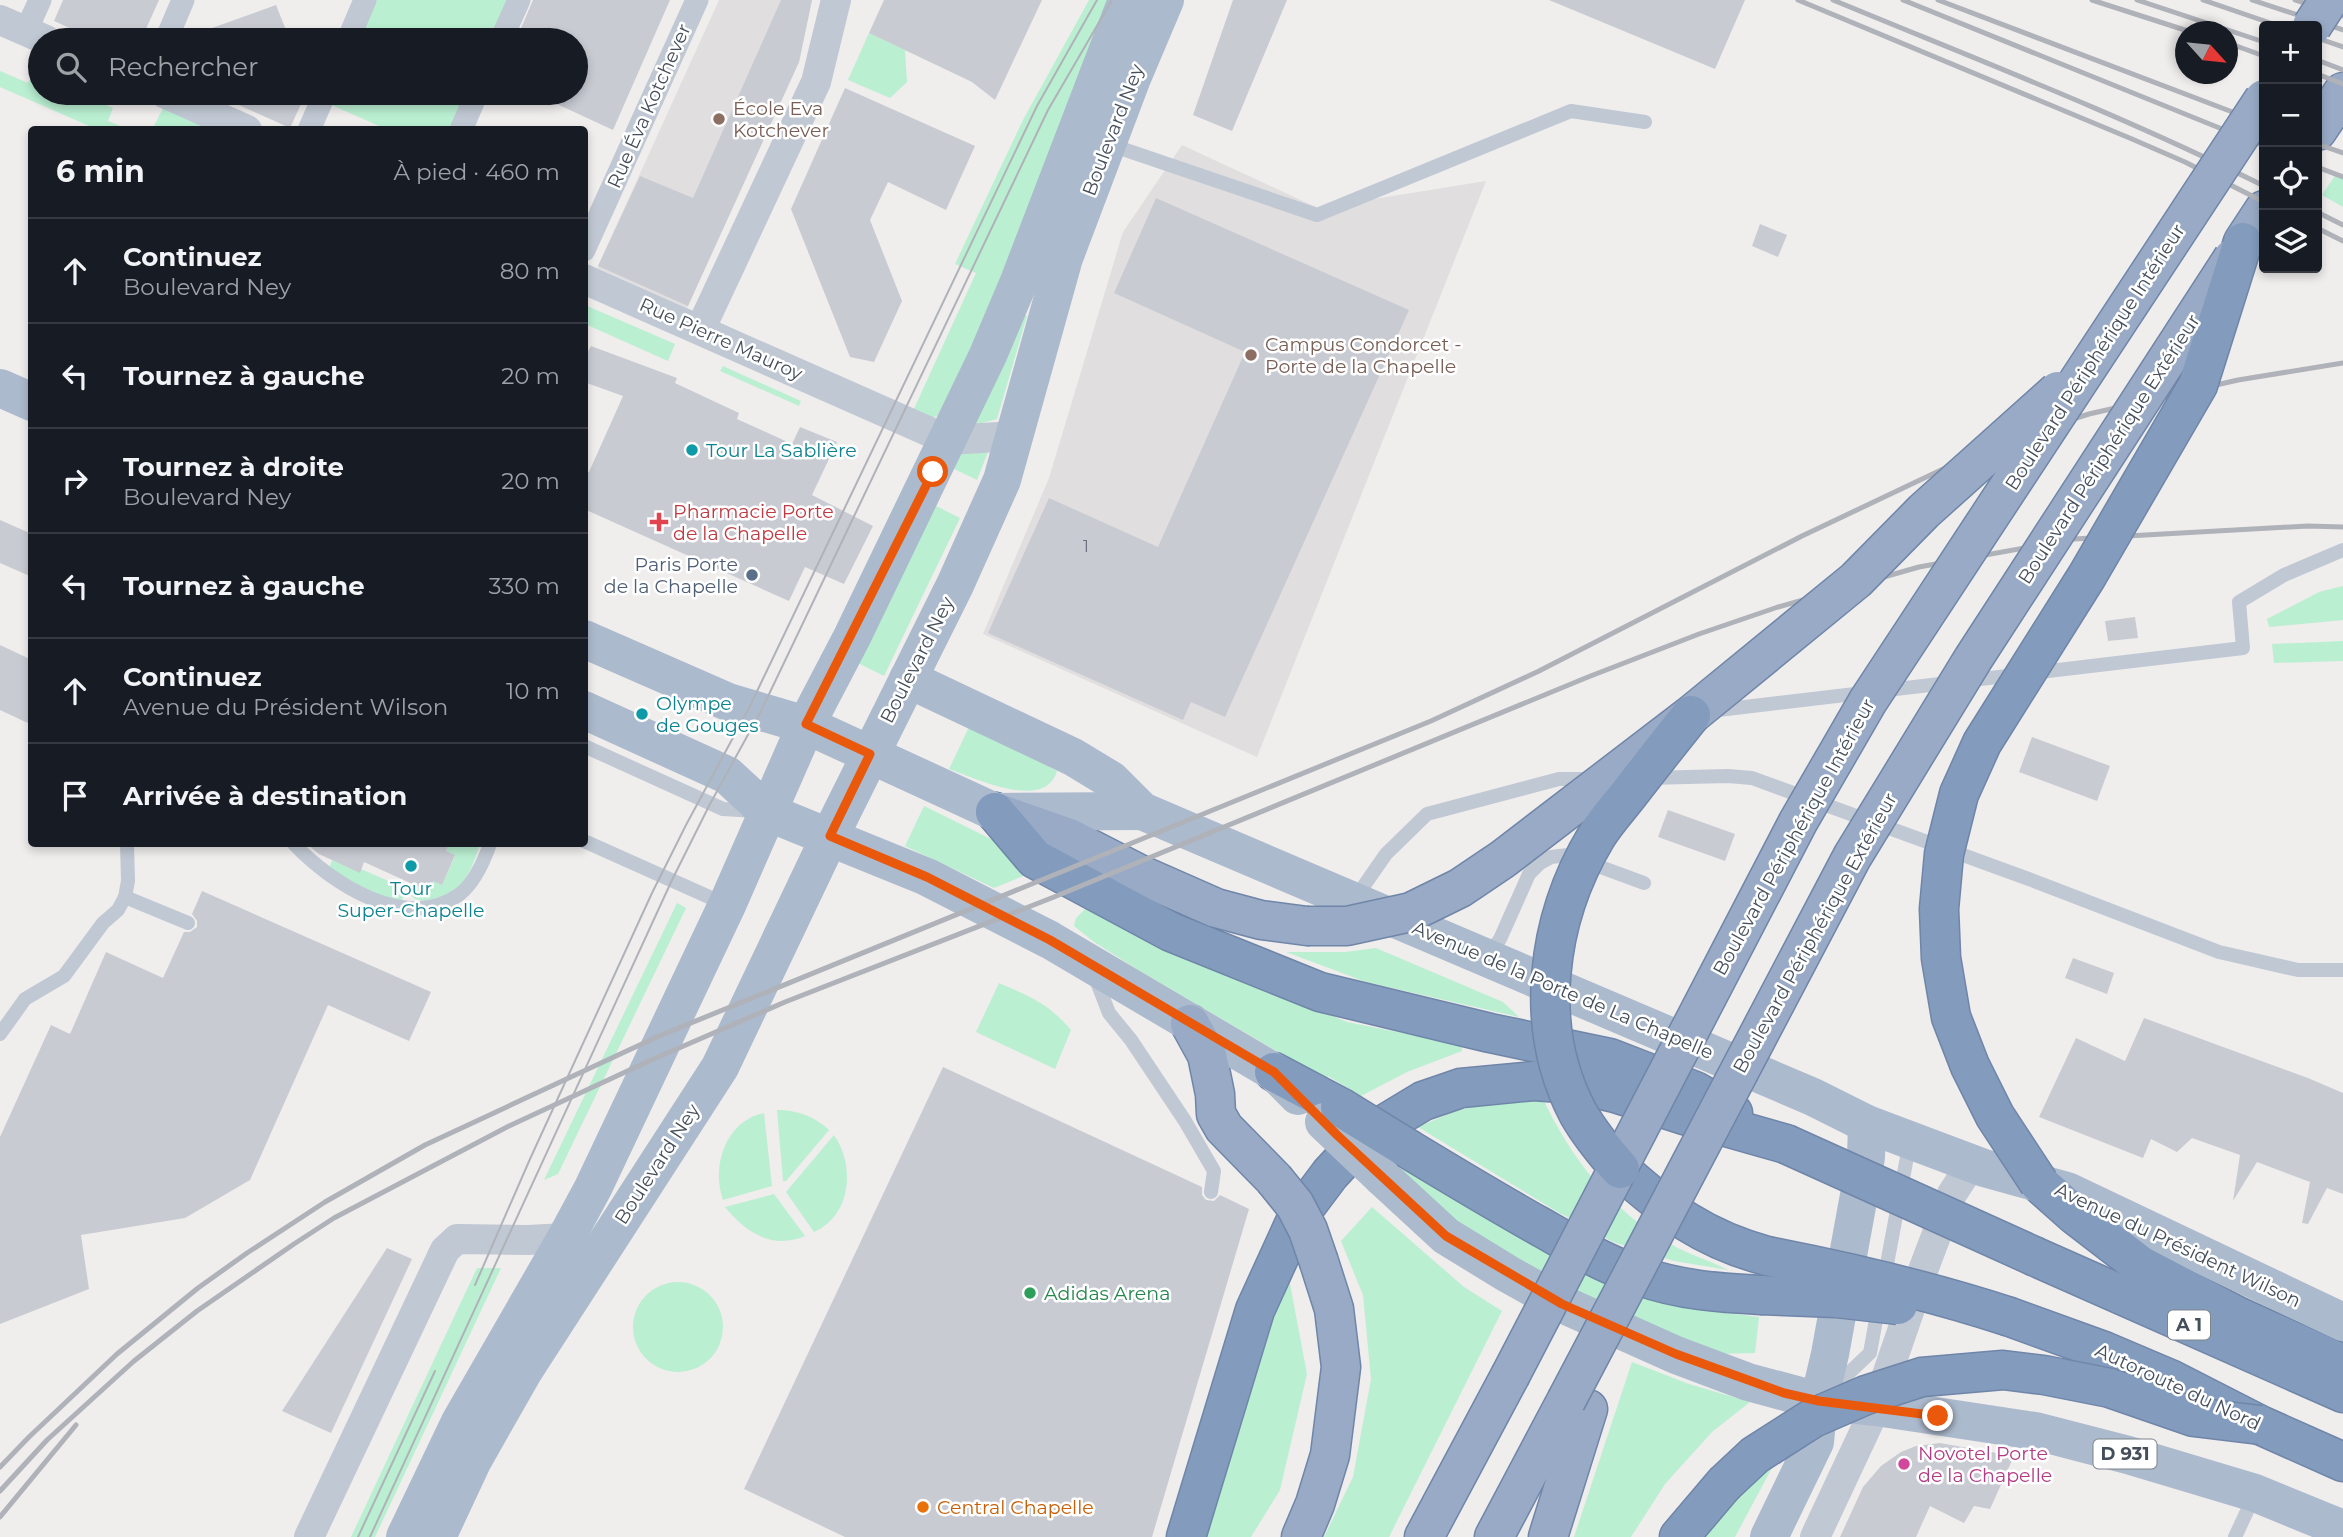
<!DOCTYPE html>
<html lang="fr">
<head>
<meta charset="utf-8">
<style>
	:root { --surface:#171b24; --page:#20242c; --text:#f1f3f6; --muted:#9ea1a6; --line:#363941 }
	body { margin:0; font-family:Montserrat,sans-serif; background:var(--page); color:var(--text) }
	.controls { position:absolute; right:21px; top:21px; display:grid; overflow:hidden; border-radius:7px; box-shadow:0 4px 10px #0003 }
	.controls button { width:63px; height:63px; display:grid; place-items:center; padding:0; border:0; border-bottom:2px solid var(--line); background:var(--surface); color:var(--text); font:35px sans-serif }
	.compass { position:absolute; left:2175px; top:21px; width:63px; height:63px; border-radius:50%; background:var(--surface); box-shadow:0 4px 10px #0003; rotate:117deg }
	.stop { position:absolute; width:21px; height:21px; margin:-16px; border:5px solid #ea580c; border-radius:50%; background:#fff }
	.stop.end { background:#ea580c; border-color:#fff; box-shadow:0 2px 7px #0008 }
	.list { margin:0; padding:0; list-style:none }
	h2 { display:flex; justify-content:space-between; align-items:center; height:91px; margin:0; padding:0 28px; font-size:30px }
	h2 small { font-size:23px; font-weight:400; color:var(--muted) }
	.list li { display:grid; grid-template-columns:46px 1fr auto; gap:21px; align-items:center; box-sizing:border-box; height:105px; padding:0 28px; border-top:2px solid var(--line) }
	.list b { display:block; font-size:26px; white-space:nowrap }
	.list p { margin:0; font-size:23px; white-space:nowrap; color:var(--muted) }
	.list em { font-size:23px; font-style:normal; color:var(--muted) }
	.icon { flex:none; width:38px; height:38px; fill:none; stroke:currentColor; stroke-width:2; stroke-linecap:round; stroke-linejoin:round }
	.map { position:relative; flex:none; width:2343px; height:1537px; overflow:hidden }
	.search { position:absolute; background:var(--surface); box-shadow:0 4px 10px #0003; left:28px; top:28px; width:560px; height:77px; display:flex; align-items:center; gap:18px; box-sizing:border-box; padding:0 24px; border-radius:38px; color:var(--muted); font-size:26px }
	.panel { position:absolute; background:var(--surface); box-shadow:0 4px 10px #0003; left:28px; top:126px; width:560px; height:721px; border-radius:7px }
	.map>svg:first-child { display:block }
</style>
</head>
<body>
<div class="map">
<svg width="2343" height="1537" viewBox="0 0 2343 1537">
	<rect width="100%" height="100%" fill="#f0eded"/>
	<!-- education -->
	<g fill="#e1dedf">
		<path d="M719,0h93l-13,62 -112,246 -90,-40z"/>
		<path d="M1182,145l136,63 168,-27 -229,576 -274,-123 66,-156 74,-246z"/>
	</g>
	<!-- green -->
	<g fill="#baefd2">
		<path d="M376,0h132l-18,40h-132z"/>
		<path d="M1089,0h24l-88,237 -87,179 -9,2 -16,-7 63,-138 -21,-9 68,-144z"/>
		<path d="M869,33l36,17 2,32 -17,16 -42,-18z"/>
		<path d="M0,71l28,12 5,-10 7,3v17h38l35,15 -5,13 20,8h-32l-96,-42z"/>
		<path d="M334,93h132l-16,36h-64l-57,-25z"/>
		<path d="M164,106l51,24h-63z"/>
		<path d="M2336,174l7,3v30l-21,-12z"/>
		<path d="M585,305l90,39 -7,17 -83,-37z"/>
		<path d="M1020,312l7,4 -30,103 -26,7z"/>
		<path d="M723,366l78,35 -2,5 -79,-35z"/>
		<path d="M984,448l4,4 -11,28 -31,-15 4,-9z"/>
		<path d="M932,504l28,14 -76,158 -28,-14z"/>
		<path d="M2343,586v34l-74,7 -2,-8 52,-27z"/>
		<path d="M2343,641v20l-69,2 -2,-19z"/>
		<path d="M971,723l86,48c-12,41 -82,7 -108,-2z"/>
		<path d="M924,806l71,35 41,30 -42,17 -89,-42z"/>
		<path d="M449,844h31c-5,14 -11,35 -24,45 -12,9 -53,23 -45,-6l22,-2 9,4 13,-29 -9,-5z"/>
		<path d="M332,860l27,12 2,-3 39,17 5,8 -4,7 -18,-2 -54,-30z"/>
		<path d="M677,903l9,5 -128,266 -14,6z"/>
		<path d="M1090,904l159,76 98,42 115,23v6l-55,21 -46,24 -33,-20 -2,4 -186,-109 -46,-29 -20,-16 2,-8z"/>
		<path d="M1376,948l127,54 16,15 -153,-35 -80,-30h59z"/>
		<path d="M999,983c32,14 49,20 72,47l-16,39 -79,-37z"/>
		<path d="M1543,1099c28,59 68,111 126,144 18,11 40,17 59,27l-54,-9 -61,-19 -57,-31 -138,-84 35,-15 29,-8z"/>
		<path d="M777,1110c20,0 37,6 52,20l-43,51h-3z"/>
		<path d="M764,1113l8,73 -49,14c-12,-33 2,-79 41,-87z"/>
		<path d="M834,1135c21,30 18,80 -20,97l-28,-40z"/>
		<path d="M1395,1161l264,139 36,9 64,8 -4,36 -41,1 -192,-79 -131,-107z"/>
		<path d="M774,1194l31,42c-33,14 -60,-4 -80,-29z"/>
		<path d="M1372,1207l92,80 38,24 -113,226h-65l29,-60 18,-98 -8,-84 -22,-54z"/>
		<path d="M477,1268h24l-126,269h-24z"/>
		<path d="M1288,1273l19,101 -27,116 -29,47h-47z"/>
		<circle cx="678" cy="1327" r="45"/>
		<path d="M1632,1362l57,22 61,18 -38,30 -47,52 -34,53h-57z"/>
		<path d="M1773,1466l-38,71h-35l26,-32z"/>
	</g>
	<!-- building -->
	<g fill="#c9cbd3">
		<path d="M63,0h96l-18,40h-45l-42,-19z"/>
		<path d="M533,0h137l-57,130 -80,-37h43v-53h-60z"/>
		<path d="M781,0h31l-13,62 -111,244 -90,-40 42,-90 53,22z"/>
		<path d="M884,0h158l-47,100 -23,-18 -103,-49z"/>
		<path d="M1233,0h54l-55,131 -39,-16z"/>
		<path d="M1549,0h196l-30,69z"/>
		<path d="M276,5l14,35h-106v-2z"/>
		<path d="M845,88l130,58 -29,64 -58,-28 -18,38 32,81 -28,61 -24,-5 -59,-148z"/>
		<path d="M212,93h94l-16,35z"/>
		<path d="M1156,198l253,112 -184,407 -34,-15 -8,18 -195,-87 61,-135 109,49 87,-195 -131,-59z"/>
		<path d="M1760,224l27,11 -9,22 -26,-11z"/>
		<path d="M591,346l86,32 -2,5 64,30 -2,6 55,25 8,-17 37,15 -25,53 61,31 -29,58 -39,-17 -16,34 -205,-92v-39l5,2 34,-76 -39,-14v-24z"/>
		<path d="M0,520l32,14v43l-32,-14z"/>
		<path d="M2135,617l3,21 -30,3 -3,-20z"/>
		<path d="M0,645l32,15v65l-32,-15z"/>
		<path d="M2032,737l78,29 -13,35 -78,-29z"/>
		<path d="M1668,810l67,24 -10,27 -67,-24z"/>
		<path d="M307,844h142l-3,7 9,4 -13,30 -9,-4 -5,10 -64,-29 -4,11 -41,-19z"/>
		<path d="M202,891l229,101 -22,49 -81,-36 -78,175 -65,38 -104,17 8,54 -89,35v-187l51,-112 19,9 36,-82 57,26 21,-46h6l7,-5v-6l-5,-7z"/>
		<path d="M2073,958l41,15 -7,21 -42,-16z"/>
		<path d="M2144,1018l164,60 35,15v101l-16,-6 -19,36 -6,-1 8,-41 -53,-20 -24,39 7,-46 -48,-17 -15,14 -26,-13 -8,19 -104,-41 37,-79 49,23z"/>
		<path d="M943,1067l259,120v8l4,5 8,1 6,-6 29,14 -97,328h-307l-101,-48z"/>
		<path d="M387,1248l25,11 -81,174 -49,-22z"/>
		<path d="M1940,1443l74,13 -24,53 -16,-3 -10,17 -34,-17 -14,31h-76l23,-50 18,-21 20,-14 15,-6z"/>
	</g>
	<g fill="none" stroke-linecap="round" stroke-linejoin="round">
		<defs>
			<g id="trunk">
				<path d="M2317,131l26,-39"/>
				<path d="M2243,242l21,-32"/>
				<path d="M995,812l74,26 72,37 75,33 45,12 46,6"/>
				<path d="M1190,1024l17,31 8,39 1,20 8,14 50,51"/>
				<path d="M1301,1537l14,-33 15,-49 11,-88 -7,-58 -15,-47"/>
				<path d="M1424,1537l86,-161"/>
				<path d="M1494,1537l72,-136"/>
				<path d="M1548,1537l40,-128"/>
			</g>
			<g id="motorway">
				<path d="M995,812l40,47 136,73 149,60 170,41 120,25 85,33 38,22"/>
				<path d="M1274,1072l66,35"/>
				<path d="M1410,1150c43,26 86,52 129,76 33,19 65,38 101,50 39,14 80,17 121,19"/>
				<path d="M1620,1169c48,43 84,70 147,87"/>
				<path d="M2039,1183l36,32 65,50 97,51 106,48"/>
				<path d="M2036,1257l307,136"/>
				<path d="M2010,1317l94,34 66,28 90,46 83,37"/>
				<path d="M1186,1537l69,-227 42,-92 33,-44 35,-38 58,-35 38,-13 73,-7 42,3 39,9 69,22 102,29"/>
				<path d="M1679,1537l45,-53"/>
			</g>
		</defs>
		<!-- trunk casing -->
		<use href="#trunk" stroke="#6f86a9" stroke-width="41"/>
		<!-- motorway casing -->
		<use href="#motorway" stroke="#6f86a9" stroke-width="41"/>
		<!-- service -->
		<g stroke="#c0c8d3" stroke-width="14">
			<path d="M1108,144l209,71 254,-104 74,11"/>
			<path d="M1710,711l533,-63 -4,-46 45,-27 59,-25"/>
			<path d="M584,746l139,63 32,2"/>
			<path d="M1648,778l80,-2 24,2 282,103 185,71 79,18h45"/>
			<path d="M584,841l143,64"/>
			<path d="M294,844c37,39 112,89 166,50 15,-12 24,-33 30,-50"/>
			<path d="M125,897l63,26"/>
			<path d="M1354,900l32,-46 41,-40 132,-35h34"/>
			<path d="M1488,956l12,-17 29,-65 11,-11 11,-6 17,-2 76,28"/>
			<path d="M1095,977l14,36 22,27 54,81 29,50 -3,21"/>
			<path d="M0,1034l25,-35 39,-23 39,-53 15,-13 7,-13 3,-16 -1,-37"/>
			<path d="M1884,1280l26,-139"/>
			<path d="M1833,1388l37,-35 9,-50"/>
			<path d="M2235,1537l20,-43"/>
		</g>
		<!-- pedestrian -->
		<g stroke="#c0c8d3" stroke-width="23">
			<path d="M26,31l14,-31"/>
			<path d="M166,40l17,-40"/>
			<path d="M348,40l17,-40"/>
			<path d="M501,40l18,-40"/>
			<path d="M309,130l16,-37"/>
			<path d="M461,130l16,-37"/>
			<path d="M584,250l113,-250"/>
		</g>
		<!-- minor -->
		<g stroke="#c0c8d3" stroke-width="30">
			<path d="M0,20l46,20"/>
			<path d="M164,93l83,37"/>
			<path d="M584,279l364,161 67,-4"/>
			<path d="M700,330l116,-248 20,-82"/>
			<path d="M309,1537l136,-287 12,-11 71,1 38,-2"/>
			<path d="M1815,1537l61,-130 49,-142 27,-71 20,-31"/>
		</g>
		<!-- primary -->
		<g stroke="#acbacd" stroke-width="38">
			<path d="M0,388l32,14"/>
			<path d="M584,639l144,63 78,23 189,87 147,-1"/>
			<path d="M908,679l165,78 38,23 31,31 671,286 54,27 117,44 83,23 276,131"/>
			<path d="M584,710l143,65 40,37 160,65 123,63 224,132 24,24"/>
			<path d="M1382,1177l64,59 62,38 54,30 114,51 72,27 71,19 57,6 159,24 93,24 127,38 88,36"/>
			<path d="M405,1537l55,-115 106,-184 27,-50 134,-283 79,-180 46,-88 136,-282 30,-71 109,-284"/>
			<path d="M437,1537l36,-77 50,-88 197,-305 110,-231 125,-251 47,-105 62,-222 68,-180 33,-78"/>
			<path d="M1769,1537l46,-95 4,-41 11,-47 36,-197 1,-33"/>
		</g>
		<!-- trunk -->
		<use href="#trunk" stroke="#98aac5" stroke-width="38"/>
		<!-- motorway -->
		<use href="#motorway" stroke="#839bbd" stroke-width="38"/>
		<!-- tram -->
		<g stroke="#afb2b8" stroke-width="2">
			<path d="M475,1285l55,-126 122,-266 34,-68 63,-117 288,-602 60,-106"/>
			<path d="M358,1537l77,-166"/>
			<path d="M370,1537l302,-657 38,-76 51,-93 287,-601 64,-110"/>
		</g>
		<!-- rail -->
		<g stroke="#afb2b8" stroke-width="5">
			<path d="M1798,0l334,139 53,23 79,40"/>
			<path d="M1833,0c145,60 291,116 431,186"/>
			<path d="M1903,0l361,146"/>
			<path d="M1938,0l326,124"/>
			<path d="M2092,0l99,32"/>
			<path d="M2137,0l127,42"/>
			<path d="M2203,0l76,26"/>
			<path d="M2252,0l91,30"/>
			<path d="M2295,0l48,16"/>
			<path d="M2317,38l26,9"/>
			<path d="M2228,43l36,13"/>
			<path d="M2317,60l26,10"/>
			<path d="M2317,74l26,10"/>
			<path d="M2317,144l26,9"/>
			<path d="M2317,167l26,10"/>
			<path d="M2317,212l26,13"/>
			<path d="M2317,228l26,13"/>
			<path d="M0,1467l29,-30 88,-83 81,-66 49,-35 78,-51 100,-57 234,-109 772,-315 108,-50 263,-135 177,-84 59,-22 51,-16 149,-34 105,-17"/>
			<path d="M0,1491l47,-51 87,-79 63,-50 97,-67 40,-26 175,-92 140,-65 136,-59 269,-105 534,-220 111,-43 79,-27 141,-40 155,-28 234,-13 35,1"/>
			<path d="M0,1517l76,-92"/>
		</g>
		<defs>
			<g id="trunk-bridge">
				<path d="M2312,26l17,-26"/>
				<path d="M1307,926h40l64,-14 49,-24 43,-29 188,-144 165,-135 68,-69 134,-120"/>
				<path d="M1274,1179l21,26 13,25 11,32"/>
				<path d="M1510,1376l288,-554 70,-121 396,-602"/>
				<path d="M1566,1401l286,-544 121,-198 260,-401"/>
			</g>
			<g id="motorway-bridge">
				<path d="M1340,1107l70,43"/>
				<path d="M1786,1144l250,113"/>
				<path d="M1620,1169c-16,-18 -30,-35 -42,-56 -46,-87 -31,-194 18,-276 9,-15 22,-29 32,-42 21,-27 42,-54 63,-80"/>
				<path d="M2039,1183l-44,-67 -25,-50 -19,-49 -10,-59 -2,-49 5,-55 15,-60 23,-51 105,-167 111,-191 45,-143"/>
				<path d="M1767,1256c83,16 163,35 243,61"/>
				<path d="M1761,1295l75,3 62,7"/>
				<path d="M1724,1484l31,-29 58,-37 53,-23 56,-18 81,-7 41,5 66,13 84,29 66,8"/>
			</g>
		</defs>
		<!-- trunk-bridge casing -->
		<use href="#trunk-bridge" stroke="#6f86a9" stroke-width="41" stroke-linecap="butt"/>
		<!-- motorway-bridge casing -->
		<use href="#motorway-bridge" stroke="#6f86a9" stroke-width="41" stroke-linecap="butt"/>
		<!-- primary-bridge -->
		<path stroke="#acbacd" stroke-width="38" d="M1324,1122l58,55"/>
		<!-- trunk-bridge -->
		<use href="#trunk-bridge" stroke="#98aac5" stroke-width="38"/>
		<!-- motorway-bridge -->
		<use href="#motorway-bridge" stroke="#839bbd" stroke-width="38"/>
	</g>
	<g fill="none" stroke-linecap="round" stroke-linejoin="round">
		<!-- route -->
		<path stroke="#ea580c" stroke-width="9" d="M933,472l-127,252 64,30 -40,82 97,41 123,63 224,132 63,63 109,101 116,68 114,50 108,39 35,8 119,15"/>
	</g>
	<!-- markers -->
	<g fill="#8d6e63" stroke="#fff" stroke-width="2.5">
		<circle cx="719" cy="119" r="7"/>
		<circle cx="1251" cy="355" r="7"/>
	</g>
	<g fill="#0f9aa8" stroke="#fff" stroke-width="2.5">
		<circle cx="692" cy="450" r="7"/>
		<circle cx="642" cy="714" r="7"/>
		<circle cx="411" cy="866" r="7"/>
	</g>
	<path fill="#e0444e" stroke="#fff" stroke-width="2.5" d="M655.5 511.5h7v7h7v7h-7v7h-7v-7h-7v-7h7z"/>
	<circle fill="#5c6f8a" stroke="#fff" stroke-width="2.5" cx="752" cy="575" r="7"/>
	<circle fill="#2e9e5b" stroke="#fff" stroke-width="2.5" cx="1030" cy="1293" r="7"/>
	<circle fill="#d1479c" stroke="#fff" stroke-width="2.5" cx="1904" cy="1464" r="7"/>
	<circle fill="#e8710a" stroke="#fff" stroke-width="2.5" cx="923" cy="1507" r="7"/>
	<g text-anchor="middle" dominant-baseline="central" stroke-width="5" stroke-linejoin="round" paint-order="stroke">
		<!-- number labels -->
		<g font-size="16" fill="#666e79">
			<text x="1086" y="546">1</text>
		</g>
		<!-- shield labels -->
		<g fill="#fff" stroke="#7d848c" stroke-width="2">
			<rect x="2168" y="1310.5" width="42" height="29" rx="5"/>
			<rect x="2093.5" y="1439.5" width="63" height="29" rx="5"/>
		</g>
		<g font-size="18" font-weight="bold" fill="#454f5b">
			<text x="2189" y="1325">A 1</text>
			<text x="2125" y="1454">D 931</text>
		</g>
		<!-- street labels -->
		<g font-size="19" fill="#454f5b" stroke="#fff">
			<text transform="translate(649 106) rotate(-66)">Rue Éva Kotchever</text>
			<text transform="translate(1113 130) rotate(-69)">Boulevard Ney</text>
			<text transform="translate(721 339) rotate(24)">Rue Pierre Mauroy</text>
			<text transform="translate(2095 357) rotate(-57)">Boulevard Périphérique Intérieur</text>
			<text transform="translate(2109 449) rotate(-57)">Boulevard Périphérique Extérieur</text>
			<text transform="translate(917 660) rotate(-63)">Boulevard Ney</text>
			<text transform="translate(1794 837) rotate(-61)">Boulevard Périphérique Intérieur</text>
			<text transform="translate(1815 933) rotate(-61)">Boulevard Périphérique Extérieur</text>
			<text transform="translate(1563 990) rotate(23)">Avenue de la Porte de La Chapelle</text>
			<text transform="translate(657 1164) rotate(-57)">Boulevard Ney</text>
			<text transform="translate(2178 1245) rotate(25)">Avenue du Président Wilson</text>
			<text transform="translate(2178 1387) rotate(25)">Autoroute du Nord</text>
		</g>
		<!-- education labels -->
		<g font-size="19" fill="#785e54" stroke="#fff" text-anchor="start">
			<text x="733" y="108">École Eva<tspan x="733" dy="22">Kotchever</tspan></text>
			<text x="1265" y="344">Campus Condorcet -<tspan x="1265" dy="22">Porte de la Chapelle</tspan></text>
		</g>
		<!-- culture labels -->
		<g font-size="19" fill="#0d838f" stroke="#fff" text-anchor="start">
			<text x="706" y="450">Tour La Sablière</text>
			<text x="656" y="703">Olympe<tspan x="656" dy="22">de Gouges</tspan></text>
			<text x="411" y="888" text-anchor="middle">Tour<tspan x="411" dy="22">Super-Chapelle</tspan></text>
		</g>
		<!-- health labels -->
		<g font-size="19" fill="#be3a42" stroke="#fff" text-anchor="start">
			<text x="673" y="511">Pharmacie Porte<tspan x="673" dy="22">de la Chapelle</tspan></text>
		</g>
		<!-- service labels -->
		<g font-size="19" fill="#4e5e75" stroke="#fff" text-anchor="end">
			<text x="738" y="564">Paris Porte<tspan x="738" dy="22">de la Chapelle</tspan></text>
		</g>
		<!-- leisure labels -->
		<g font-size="19" fill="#27864d" stroke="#fff" text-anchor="start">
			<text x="1044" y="1293">Adidas Arena</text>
		</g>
		<!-- hotel labels -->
		<g font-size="19" fill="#b23c85" stroke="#fff" text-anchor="start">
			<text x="1918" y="1453">Novotel Porte<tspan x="1918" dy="22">de la Chapelle</tspan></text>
		</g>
		<!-- food labels -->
		<g font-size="19" fill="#c56008" stroke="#fff" text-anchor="start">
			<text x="937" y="1507">Central Chapelle</text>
		</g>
	</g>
</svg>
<div class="controls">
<button>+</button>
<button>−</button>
<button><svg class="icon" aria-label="locate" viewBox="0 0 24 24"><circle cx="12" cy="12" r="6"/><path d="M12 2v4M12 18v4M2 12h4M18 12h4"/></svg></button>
<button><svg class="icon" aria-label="layers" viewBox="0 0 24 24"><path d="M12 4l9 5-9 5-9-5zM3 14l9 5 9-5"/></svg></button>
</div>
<svg class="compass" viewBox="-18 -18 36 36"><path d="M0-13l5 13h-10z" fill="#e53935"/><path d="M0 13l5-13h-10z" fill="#9ea1a6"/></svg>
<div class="stop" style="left:933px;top:472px"></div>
<div class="stop end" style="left:1938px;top:1416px"></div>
<div class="search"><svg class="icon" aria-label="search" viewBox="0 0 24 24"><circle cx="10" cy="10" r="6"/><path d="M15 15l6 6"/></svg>Rechercher</div>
<section class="panel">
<h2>6 min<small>À pied · 460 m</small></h2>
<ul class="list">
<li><svg class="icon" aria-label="ahead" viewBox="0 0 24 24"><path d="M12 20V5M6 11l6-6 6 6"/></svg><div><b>Continuez</b><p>Boulevard Ney</p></div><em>80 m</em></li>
<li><svg class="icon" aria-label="left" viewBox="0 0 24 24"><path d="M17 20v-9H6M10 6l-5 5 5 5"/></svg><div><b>Tournez à gauche</b></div><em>20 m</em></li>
<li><svg class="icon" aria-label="right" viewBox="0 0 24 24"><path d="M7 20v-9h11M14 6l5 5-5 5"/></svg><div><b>Tournez à droite</b><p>Boulevard Ney</p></div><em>20 m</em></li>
<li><svg class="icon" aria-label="left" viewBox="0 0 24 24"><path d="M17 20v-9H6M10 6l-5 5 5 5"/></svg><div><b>Tournez à gauche</b></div><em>330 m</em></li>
<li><svg class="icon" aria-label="ahead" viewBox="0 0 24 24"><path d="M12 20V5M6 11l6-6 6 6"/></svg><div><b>Continuez</b><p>Avenue du Président Wilson</p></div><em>10 m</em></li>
<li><svg class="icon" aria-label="arrive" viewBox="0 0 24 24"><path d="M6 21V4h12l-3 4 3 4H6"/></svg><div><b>Arrivée à destination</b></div></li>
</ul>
</section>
</div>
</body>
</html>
